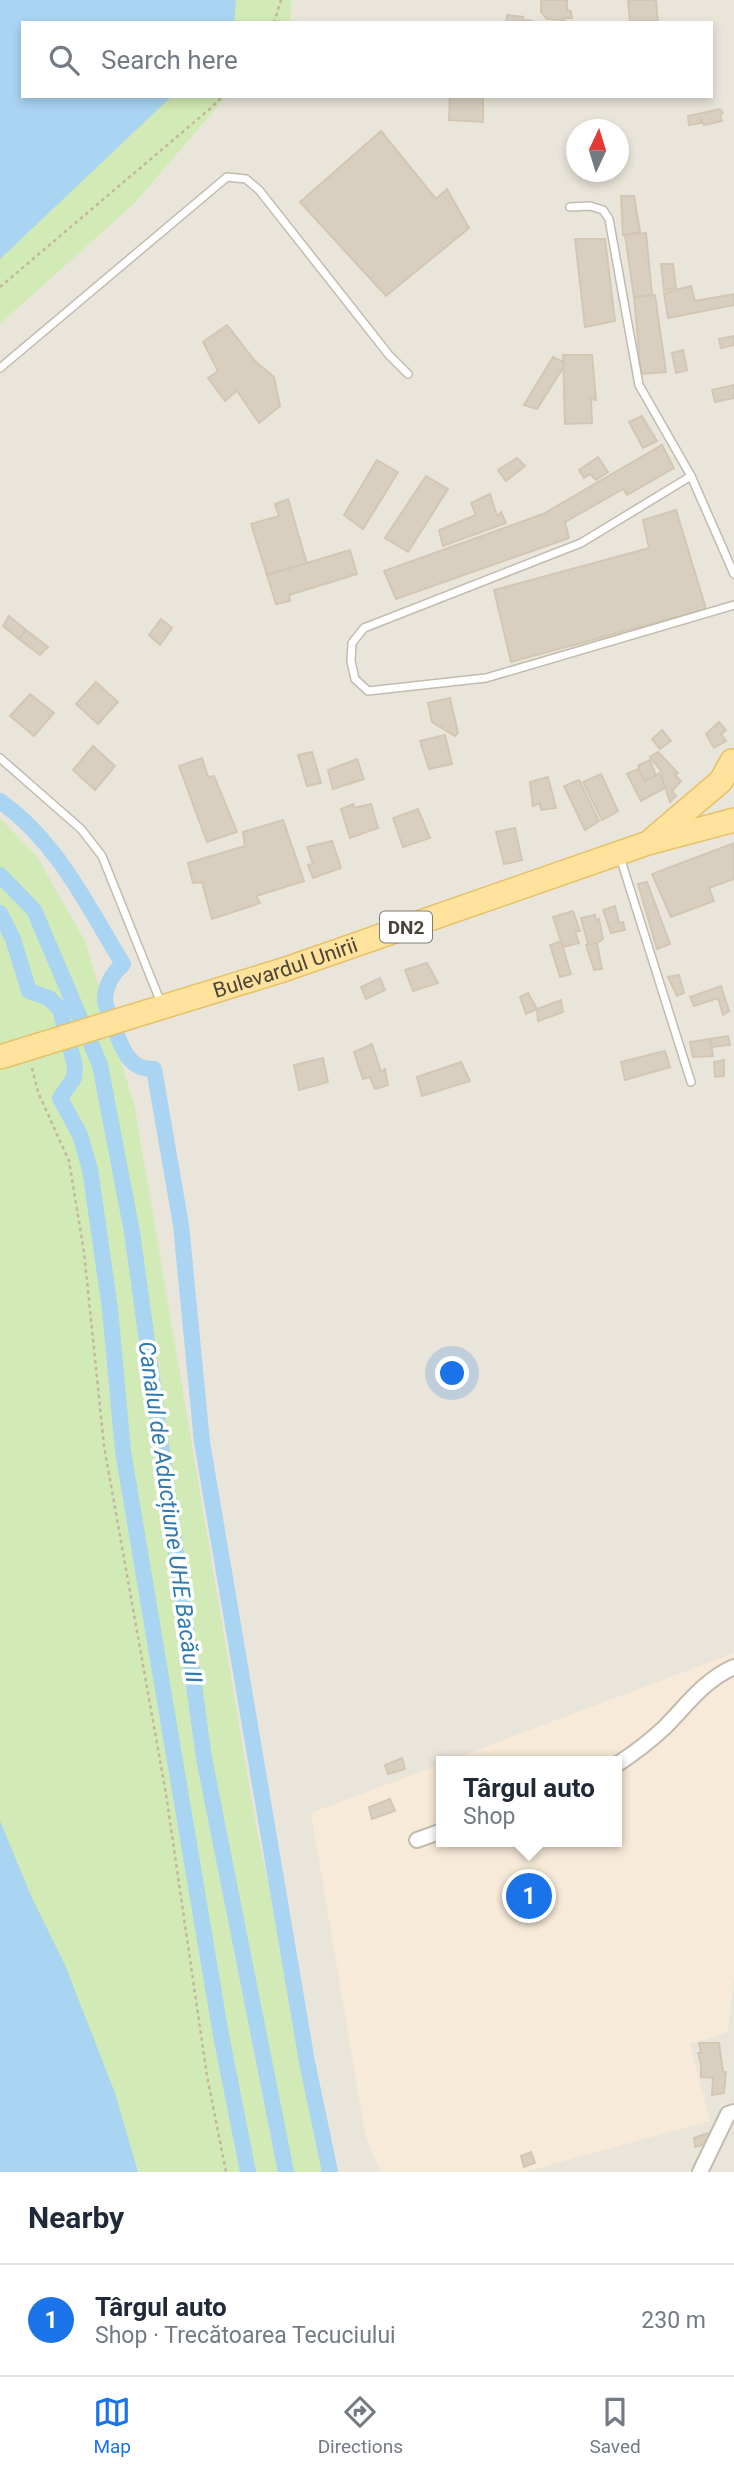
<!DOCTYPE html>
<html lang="en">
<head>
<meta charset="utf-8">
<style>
	:root { --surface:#fff; --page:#f6f6f7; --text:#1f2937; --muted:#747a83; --line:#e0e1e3; --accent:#1a73e8 }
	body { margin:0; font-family:Roboto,sans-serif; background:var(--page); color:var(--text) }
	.compass { position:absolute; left:566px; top:119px; width:63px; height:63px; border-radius:50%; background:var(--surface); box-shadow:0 4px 10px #0003; rotate:4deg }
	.you { position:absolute; left:453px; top:1374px; width:24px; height:24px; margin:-18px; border:5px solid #fff; border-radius:50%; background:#1a73e8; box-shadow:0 0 0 10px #1a73e833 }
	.badge { display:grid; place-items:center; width:46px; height:46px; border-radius:50%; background:var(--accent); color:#fff; font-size:23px; font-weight:700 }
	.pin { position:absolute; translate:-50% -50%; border:4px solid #fff; box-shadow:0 2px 7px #0006 }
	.popup { position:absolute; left:436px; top:1756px; width:186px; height:91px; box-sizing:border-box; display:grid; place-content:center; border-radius:0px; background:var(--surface); filter:drop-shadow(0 2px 5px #0005); font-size:23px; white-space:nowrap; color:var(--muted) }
	.popup b { font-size:26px; color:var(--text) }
	.popup::after { content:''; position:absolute; left:50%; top:100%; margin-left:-14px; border:14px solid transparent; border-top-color:var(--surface) }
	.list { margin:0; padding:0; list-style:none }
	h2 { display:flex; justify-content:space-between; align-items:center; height:91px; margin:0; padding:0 28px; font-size:30px }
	h2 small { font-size:23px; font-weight:400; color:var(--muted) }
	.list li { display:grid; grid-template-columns:46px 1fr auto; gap:21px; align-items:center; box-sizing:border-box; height:112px; padding:0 28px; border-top:2px solid var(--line) }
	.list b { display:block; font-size:26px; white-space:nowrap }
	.list p { margin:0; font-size:23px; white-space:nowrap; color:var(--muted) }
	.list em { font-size:23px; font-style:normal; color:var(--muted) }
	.icon { flex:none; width:38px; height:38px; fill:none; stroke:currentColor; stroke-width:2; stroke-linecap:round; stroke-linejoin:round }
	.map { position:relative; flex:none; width:734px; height:2172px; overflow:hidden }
	.search { position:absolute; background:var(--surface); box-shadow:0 4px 10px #0003; left:21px; right:21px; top:21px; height:77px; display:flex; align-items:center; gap:18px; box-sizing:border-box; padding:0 24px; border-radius:0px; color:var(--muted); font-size:26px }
	.sheet { height:203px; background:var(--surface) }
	nav { display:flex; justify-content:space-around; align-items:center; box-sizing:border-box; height:98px; border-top:2px solid var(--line); background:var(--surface); font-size:19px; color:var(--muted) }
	nav a { display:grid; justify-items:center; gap:4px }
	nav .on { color:var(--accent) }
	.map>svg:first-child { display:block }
</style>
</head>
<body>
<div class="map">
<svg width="734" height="2172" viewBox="0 0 734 2172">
	<rect width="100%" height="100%" fill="#f6f3ec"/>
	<!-- residential -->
	<path fill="#eae5da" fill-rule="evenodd" d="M292,0h442v2172h-402l-296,-1317 -36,-37v-494l134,-120 93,-108h484v-73h-421zM576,130h42v42h-42zM442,1761h174v81h-174z"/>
	<!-- commercial -->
	<path fill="#f7ead8" d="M734,1653v325l-6,54 -38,12 20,77 -186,51h-144l-15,-38 -54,-321 130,-49 1,78h174v-81h-168z"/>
	<!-- green -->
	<g fill="#d2eab5">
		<path d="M0,0h292l-2,23h-267v73h204l-93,108 -134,120z"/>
		<path d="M0,818l36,37 49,86 50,167 123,729 74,335h-332z"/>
	</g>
	<!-- water -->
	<g fill="#a9d4f2">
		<path d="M0,0h236l-2,23h-211v73h149l-172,163z"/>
		<path d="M0,1821l32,77 33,67 50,128 23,79h-138z"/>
	</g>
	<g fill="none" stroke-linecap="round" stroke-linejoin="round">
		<!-- canal -->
		<g stroke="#a9d4f2" stroke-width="16">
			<path d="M0,801c57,40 88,106 123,163 -10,9 -17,20 -18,34 0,9 5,18 8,26 8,21 14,46 41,45l27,156 21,217 105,620 23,110"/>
			<path d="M0,875l34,35 66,155 32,167 72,526 82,414"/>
			<path d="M0,913l13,26 16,52 20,7 11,11 15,57 -1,12 -14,20 20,37 10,34 20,140 13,142 98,584 27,137"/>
		</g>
	</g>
	<!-- building -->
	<g fill="#d8cfc1" stroke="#d3c7b4" stroke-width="2">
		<path d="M541,0h26v10l4,1 1,7h-7l-1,2 -17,-1 -6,-7z"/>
		<path d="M628,0h28l2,23h-28z"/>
		<path d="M507,15l16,2v3l9,1 -1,2h-25z"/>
		<path d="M450,96h33v26l-34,-2z"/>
		<path d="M720,109l3,4 -3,2 2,6 -18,4 -4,-8 1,6 -12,2 -1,-9z"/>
		<path d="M381,131l55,68 11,-10 22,39 -83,68 -86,-94z"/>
		<path d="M621,196h13l6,36 -17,3z"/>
		<path d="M646,233l6,62 -18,2 -9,-62z"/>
		<path d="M575,239h30l10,82 -30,6z"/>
		<path d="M661,264h12l3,24 -12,2z"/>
		<path d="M691,286l4,15 39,-7v11l-66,13 -4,-25z"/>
		<path d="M655,295l11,77 -25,2 -7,-77z"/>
		<path d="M227,325l28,36 19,16 6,29 -21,17 -22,-32 -12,10 -17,-23 10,-7 -15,-29z"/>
		<path d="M734,336v9l-13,3 -2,-9z"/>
		<path d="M683,350l4,20 -11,3 -4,-20z"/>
		<path d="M563,355h29l4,45 -5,-1 1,24 -27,1z"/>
		<path d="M553,357l11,5 -1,6 -26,41 -13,-4z"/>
		<path d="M734,385v13l-19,4 -3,-12z"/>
		<path d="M642,416l15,25 -14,7 -14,-26z"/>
		<path d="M662,445l12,23 -47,27 -4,-6 -58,33 4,16 -173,61 -12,-28 159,-57z"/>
		<path d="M598,457l10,15 -12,8 -6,-6 -6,4 -5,-8z"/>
		<path d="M517,458l8,8 -19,15 -8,-11z"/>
		<path d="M377,460l21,12 -35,57 -19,-14z"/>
		<path d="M426,476l22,13 -40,63 -23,-14z"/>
		<path d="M490,494l7,22 4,-4 5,11 -63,23 -4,-16 37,-15 -5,-12z"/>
		<path d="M288,499l19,65 -40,11 -16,-51 28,-8 -4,-12z"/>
		<path d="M676,510l30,99 -195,53 -17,-72 155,-42 -6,-28z"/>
		<path d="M350,550l7,24 -68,21 1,6 -14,3 -9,-29z"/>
		<path d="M9,616l17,14 -7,9 -16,-13z"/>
		<path d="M161,619l11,9 -12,17 -11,-10z"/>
		<path d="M26,630l22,17 -8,8 -21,-16z"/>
		<path d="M96,682l22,20 -20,22 -22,-20z"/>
		<path d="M30,694l24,19 -20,23 -24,-20z"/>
		<path d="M450,698l8,35 -3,3 -23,-14 -4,-19z"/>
		<path d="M719,722l7,8 -5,4 5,7 -12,7 -8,-14z"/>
		<path d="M662,730l9,11 -11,8 -8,-10z"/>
		<path d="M445,735l7,29 -23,5 -9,-28z"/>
		<path d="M93,746l22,20 -20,24 -22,-20z"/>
		<path d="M312,752l9,31 -14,3 -9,-31z"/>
		<path d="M658,752l20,21 -3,2 6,6 -9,10 4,5 -6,6 -8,-24 1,-5 -13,-16z"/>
		<path d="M202,758l6,19 6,-1 23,56 -30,10 -28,-76z"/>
		<path d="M357,759l7,20 -31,10 -5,-19z"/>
		<path d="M650,760l6,16 -11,5 -7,-12 1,-4z"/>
		<path d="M638,769l7,12 15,-8 5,15 -24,13 -14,-27z"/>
		<path d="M601,774l17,37 -16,9 -19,-38z"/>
		<path d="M548,777l8,31 -15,2 -1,-7 -7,3 -3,-24z"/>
		<path d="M579,780l20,41 -14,9 -21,-44z"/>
		<path d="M353,804l1,4 17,-4 7,24 -28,10 -9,-29z"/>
		<path d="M418,809l12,29 -27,9 -10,-29z"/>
		<path d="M283,820l21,61 -48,15 4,7 -48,16 -10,-37 -9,1 -5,-20 57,-17 -2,-14z"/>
		<path d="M515,828l7,32 -18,4 -8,-32z"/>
		<path d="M332,841l9,27 -28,10 -5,-13 5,-1 -6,-17z"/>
		<path d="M734,843v36l-25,9 5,13 -43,16 -19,-43z"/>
		<path d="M647,882l23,62 -13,5 -19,-65z"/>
		<path d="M615,906l4,17 4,-1 2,8 -14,3 -8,-23z"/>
		<path d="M573,911l7,20 -5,1 4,11 -16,4 -10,-30z"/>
		<path d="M595,915l1,6 3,-2 4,20 -6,4 -9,1 -7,-26z"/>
		<path d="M561,941l10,33 -11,3 -10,-32z"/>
		<path d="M597,943l5,26 -8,1 -8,-25z"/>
		<path d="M427,963l11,20 -25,8 -8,-21z"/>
		<path d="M679,975l5,18 -7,3 -9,-19z"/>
		<path d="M380,978l5,12 -19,9 -5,-12z"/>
		<path d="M721,986l8,25 -6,4 -5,-17 -24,8 -4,-9z"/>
		<path d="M528,993l9,16 -11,5 -6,-17z"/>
		<path d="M561,1000l2,12 -25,9 -1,-12z"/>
		<path d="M728,1036l2,9 -18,2 -2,-8z"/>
		<path d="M710,1039l3,17 -20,1 -3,-15z"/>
		<path d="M372,1044l9,28 4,-3 3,16 -13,4 -5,-12 -7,2 -9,-27z"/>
		<path d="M665,1051l5,16 -45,13 -4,-18z"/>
		<path d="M323,1058l5,24 -29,8 -5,-25z"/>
		<path d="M724,1060v16l-9,1 -1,-15z"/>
		<path d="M461,1062l9,19 -48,15 -5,-19z"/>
		<path d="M402,1758l3,11 -17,5 -3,-9z"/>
		<path d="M390,1799l5,12 -23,8 -3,-12z"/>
		<path d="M699,2043h20l4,29h3l-2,21 -12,2 1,-17 -12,-1v-13l-3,-11h3z"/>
		<path d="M708,2133l4,9 -17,5 -1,-9z"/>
		<path d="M531,2152l4,11 -11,4 -3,-11z"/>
	</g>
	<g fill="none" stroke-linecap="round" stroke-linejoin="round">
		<defs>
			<g id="lane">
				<path d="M570,207l20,-1 13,4 6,9 30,166 52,91 43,98"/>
				<path d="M0,368l227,-191 19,2 13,11 130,165 19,19"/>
				<path d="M691,476l-110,67 -217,85 -12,15 -1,18 4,18 13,12 118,-13 248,-73"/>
				<path d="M0,758l81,71 21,27 59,147"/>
				<path d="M620,857l71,225"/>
			</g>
			<g id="street">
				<path d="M616,1765c17,-11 33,-23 48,-37 23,-23 40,-48 70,-61"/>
				<path d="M417,1840l25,-9"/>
				<path d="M700,2172l28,-58 6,-2"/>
			</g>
			<g id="primary">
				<path d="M653,839l68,-58 11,-20"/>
				<path id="s1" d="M0,1057l283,-87 365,-127 86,-23"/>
			</g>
		</defs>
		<!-- lane casing -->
		<use href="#lane" stroke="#c2bbae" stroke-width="10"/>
		<!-- street casing -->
		<use href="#street" stroke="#c2bbae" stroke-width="18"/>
		<!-- primary casing -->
		<use href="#primary" stroke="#e6c16a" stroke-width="26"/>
		<!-- path -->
		<g stroke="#c4b79f" stroke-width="2.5" stroke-dasharray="3.5 3.5" stroke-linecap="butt">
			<path d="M274,23l7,-23"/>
			<path d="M0,287l212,-180 11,-11"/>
			<path d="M32,1068l6,24 31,69 15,91 20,194 62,348 41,282 19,96"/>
		</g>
		<!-- lane -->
		<use href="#lane" stroke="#fff" stroke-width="7"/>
		<!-- street -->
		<use href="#street" stroke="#fff" stroke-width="14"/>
		<!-- primary -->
		<use href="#primary" stroke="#ffe39c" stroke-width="23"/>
	</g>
	<g text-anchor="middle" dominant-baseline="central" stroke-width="7" stroke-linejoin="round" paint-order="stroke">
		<!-- shield labels -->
		<rect fill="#fff" stroke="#817c74" stroke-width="2" x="380" y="911.5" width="52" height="31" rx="5"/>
		<g font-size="19" font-weight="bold" fill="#4b4439">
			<text x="406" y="927">DN2</text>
		</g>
		<!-- street labels -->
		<g font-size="21" fill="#4b4439" stroke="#fff">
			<text stroke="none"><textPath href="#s1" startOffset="299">Bulevardul Unirii</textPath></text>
		</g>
		<!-- water labels -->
		<g font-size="23" font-style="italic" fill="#2e7ab2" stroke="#fff">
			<text transform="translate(170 1512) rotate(82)">Canalul de Aducțiune UHE Bacău II</text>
		</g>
	</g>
</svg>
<svg class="compass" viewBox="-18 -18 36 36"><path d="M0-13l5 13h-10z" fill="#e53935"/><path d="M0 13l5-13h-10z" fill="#747a83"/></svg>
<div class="you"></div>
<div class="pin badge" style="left:529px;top:1896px">1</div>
<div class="popup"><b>Târgul auto</b>Shop</div>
<div class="search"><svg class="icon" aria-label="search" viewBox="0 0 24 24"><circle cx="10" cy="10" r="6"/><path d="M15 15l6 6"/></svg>Search here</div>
</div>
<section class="sheet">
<h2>Nearby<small></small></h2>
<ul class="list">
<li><span class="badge">1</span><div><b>Târgul auto</b><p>Shop · Trecătoarea Tecuciului</p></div><em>230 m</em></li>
</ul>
</section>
<nav>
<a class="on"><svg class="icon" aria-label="map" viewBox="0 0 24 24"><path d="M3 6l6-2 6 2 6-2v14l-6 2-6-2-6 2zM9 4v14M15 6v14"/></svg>Map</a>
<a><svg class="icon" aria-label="directions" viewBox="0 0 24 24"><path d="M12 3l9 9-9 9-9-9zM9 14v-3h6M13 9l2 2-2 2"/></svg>Directions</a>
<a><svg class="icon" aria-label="saved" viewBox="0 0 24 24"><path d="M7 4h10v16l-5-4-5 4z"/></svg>Saved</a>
</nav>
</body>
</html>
